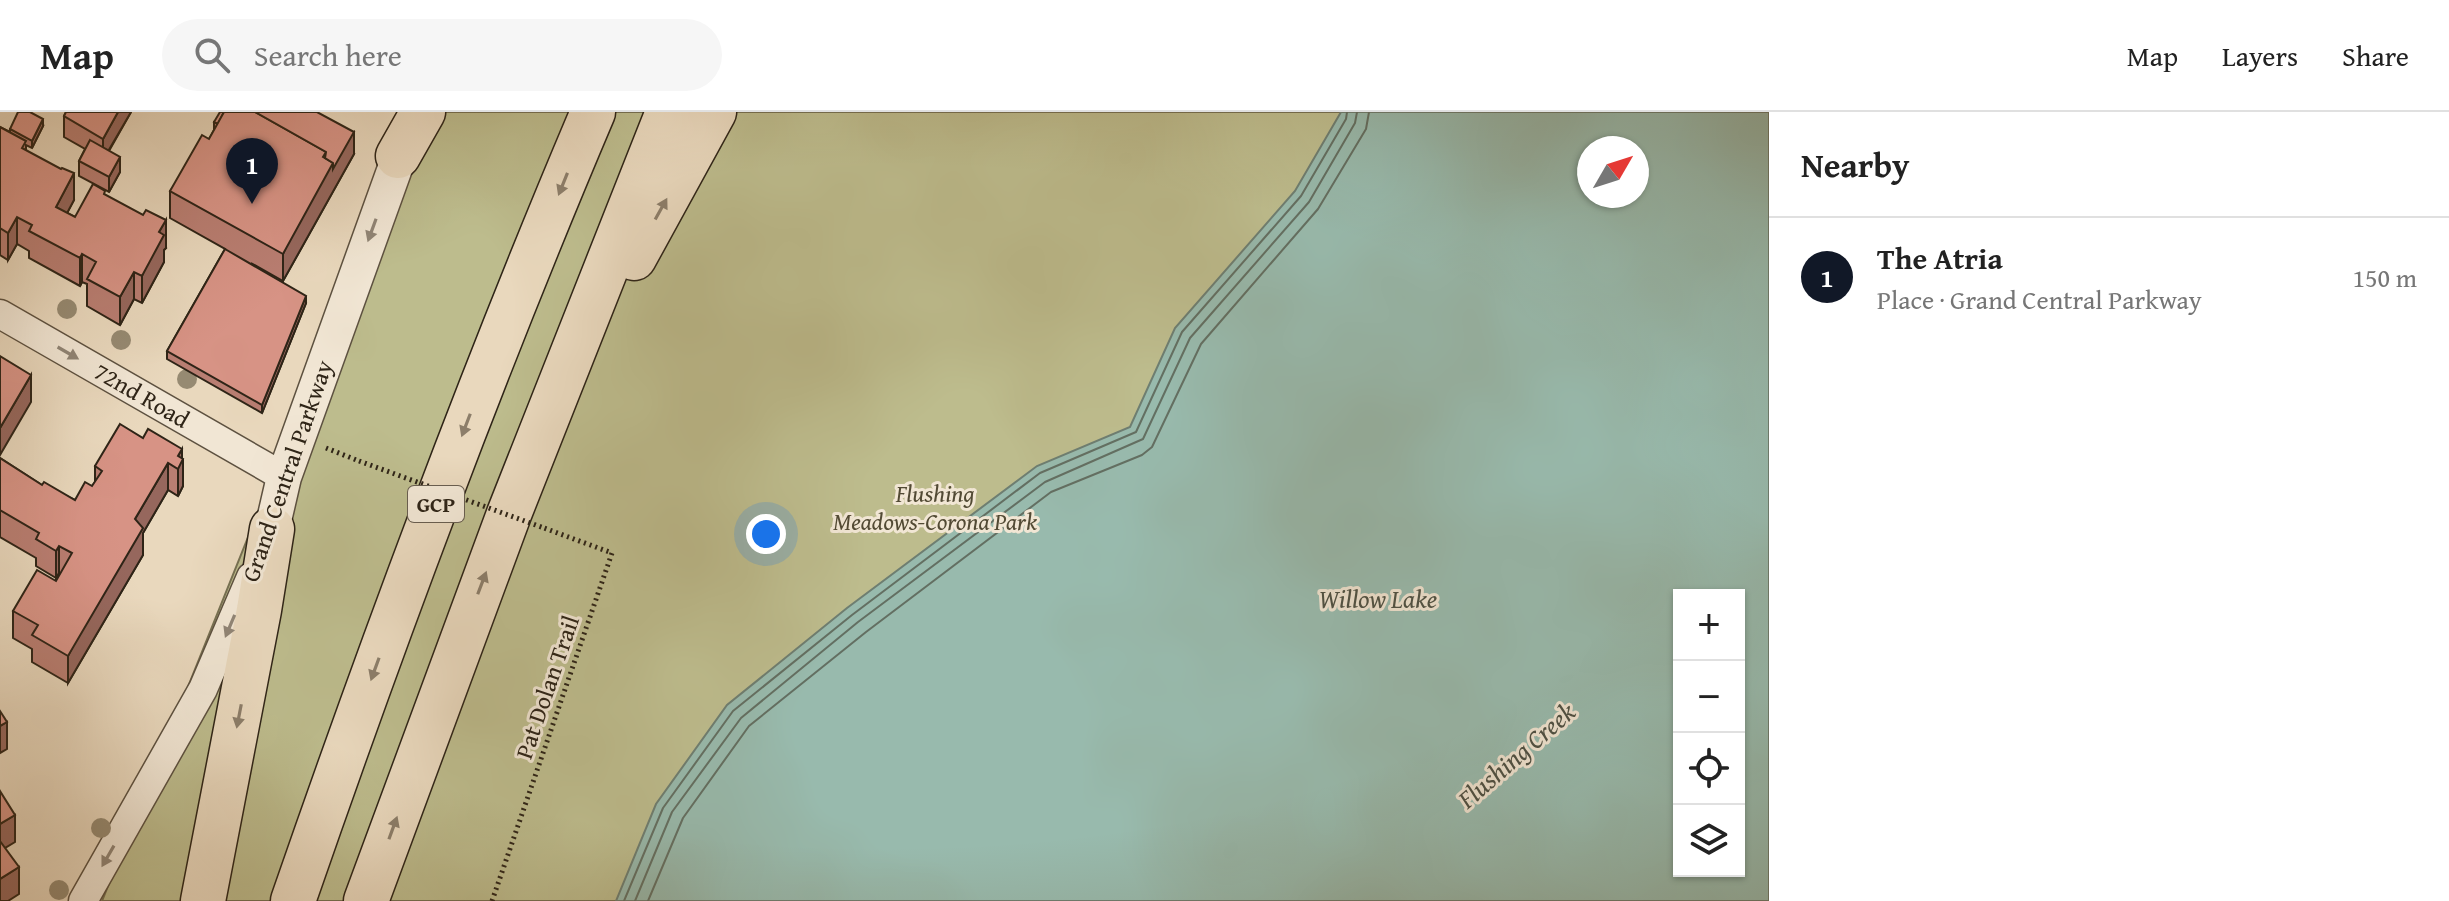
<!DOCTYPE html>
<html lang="en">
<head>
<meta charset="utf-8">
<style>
	:root { --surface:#fff; --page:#f6f6f6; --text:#222; --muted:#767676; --line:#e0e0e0; --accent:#111827 }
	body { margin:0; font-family:"Gentium Book Plus",serif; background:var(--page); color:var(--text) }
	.controls { position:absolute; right:24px; bottom:24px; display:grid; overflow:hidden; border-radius:0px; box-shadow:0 2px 6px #0004 }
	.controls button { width:72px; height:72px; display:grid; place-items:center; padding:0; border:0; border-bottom:2px solid var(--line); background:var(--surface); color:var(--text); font:40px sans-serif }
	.compass { position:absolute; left:1577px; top:24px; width:72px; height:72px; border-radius:50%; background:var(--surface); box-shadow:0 2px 6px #0004; rotate:51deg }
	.you { position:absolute; left:766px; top:422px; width:28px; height:28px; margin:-20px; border:6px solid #fff; border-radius:50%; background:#1a73e8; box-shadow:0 0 0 12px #1a73e833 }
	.badge { display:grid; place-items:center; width:52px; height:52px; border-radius:50%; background:var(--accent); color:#fff; font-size:26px; font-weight:700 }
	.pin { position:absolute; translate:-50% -66px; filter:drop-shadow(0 2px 4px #0008) }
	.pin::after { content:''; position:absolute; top:42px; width:28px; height:24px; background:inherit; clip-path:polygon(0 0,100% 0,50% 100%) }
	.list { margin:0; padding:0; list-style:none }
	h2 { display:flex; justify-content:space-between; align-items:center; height:104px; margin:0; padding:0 32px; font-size:34px }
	h2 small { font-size:26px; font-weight:400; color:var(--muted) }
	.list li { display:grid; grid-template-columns:52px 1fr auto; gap:24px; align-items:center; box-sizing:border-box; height:120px; padding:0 32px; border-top:2px solid var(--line) }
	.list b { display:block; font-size:30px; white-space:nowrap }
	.list p { margin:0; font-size:26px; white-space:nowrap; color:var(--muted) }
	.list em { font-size:26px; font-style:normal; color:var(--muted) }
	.icon { flex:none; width:44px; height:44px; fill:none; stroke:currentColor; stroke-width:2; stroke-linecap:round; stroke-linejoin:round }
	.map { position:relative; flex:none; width:1769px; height:789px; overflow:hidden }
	header { display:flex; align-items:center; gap:48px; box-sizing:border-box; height:112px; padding:0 40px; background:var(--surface); border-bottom:2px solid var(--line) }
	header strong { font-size:38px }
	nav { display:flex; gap:44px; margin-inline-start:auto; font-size:28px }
	.search { width:560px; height:72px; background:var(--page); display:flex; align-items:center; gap:20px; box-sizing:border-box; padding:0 28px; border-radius:44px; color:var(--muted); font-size:30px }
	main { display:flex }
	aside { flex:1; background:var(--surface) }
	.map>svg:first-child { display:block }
</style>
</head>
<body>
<header>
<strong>Map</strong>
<div class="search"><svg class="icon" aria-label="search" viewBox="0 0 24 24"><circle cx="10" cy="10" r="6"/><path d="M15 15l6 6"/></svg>Search here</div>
<nav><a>Map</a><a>Layers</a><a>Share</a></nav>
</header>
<main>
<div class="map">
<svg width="1769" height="789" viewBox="0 0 1769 789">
	<rect width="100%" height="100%" fill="#e9d8bd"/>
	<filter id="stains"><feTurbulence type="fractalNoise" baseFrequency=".0025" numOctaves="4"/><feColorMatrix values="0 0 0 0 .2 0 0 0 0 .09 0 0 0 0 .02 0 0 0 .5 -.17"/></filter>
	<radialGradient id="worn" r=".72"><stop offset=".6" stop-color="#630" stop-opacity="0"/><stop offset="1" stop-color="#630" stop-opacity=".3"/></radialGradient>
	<!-- green -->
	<path fill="#bdbc8d" stroke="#767052" stroke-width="2" fill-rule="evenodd" d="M424,0h1345v789h-1667l293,-730zM1589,36h48v48h-48zM1679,483h60v276h-60z"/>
	<!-- water -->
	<path fill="#98baad" stroke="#6e7e71" stroke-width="2" fill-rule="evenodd" d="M1341,0h428v789h-1153l40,-97 71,-99 120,-97 190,-142 93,-39 45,-99 120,-137zM1589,36h48v48h-48zM1679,483h60v276h-60z"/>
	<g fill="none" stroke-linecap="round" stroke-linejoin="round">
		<!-- shore -->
		<g stroke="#636f62" stroke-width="2">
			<path d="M624,789l39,-93 70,-97 119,-96 188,-142 96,-41 46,-100 119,-136 45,-77 1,-7"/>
			<path d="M635,789l37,-89 69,-94 117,-96 187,-140 98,-43 47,-101 119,-136 46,-79 2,-11"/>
			<path d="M648,789l35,-83 66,-92 117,-94 185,-140 91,-37 10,-8 49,-103 117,-135 48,-80 3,-17"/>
		</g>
		<defs>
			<g id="minor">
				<path d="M0,202l284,163"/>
				<path d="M83,789l120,-212 48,-112"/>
			</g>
			<path id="tertiary" d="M272,417l12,-52 124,-345"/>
			<g id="motorway">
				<path d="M398,44l25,-44"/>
				<path d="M634,146l80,-146"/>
				<path d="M203,789l56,-291 13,-81"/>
				<path d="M293,789c92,-266 190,-530 300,-789"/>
				<path d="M366,789l143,-387 159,-402"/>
			</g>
		</defs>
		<!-- minor casing -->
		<use href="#minor" stroke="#5d5140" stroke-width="31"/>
		<!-- tertiary casing -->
		<use href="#tertiary" stroke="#5d5140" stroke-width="37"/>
		<!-- motorway casing -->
		<use href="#motorway" stroke="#2e2417" stroke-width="47"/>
		<!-- path -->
		<g stroke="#2e2417" stroke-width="5" stroke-dasharray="2 4" stroke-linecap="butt">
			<path d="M326,336l33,13"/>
			<path d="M492,789l120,-348 -68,-25"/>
		</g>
		<!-- minor -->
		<use href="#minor" stroke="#f1e6d4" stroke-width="28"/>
		<!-- tertiary -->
		<use href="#tertiary" stroke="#f1e6d4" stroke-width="34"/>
		<!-- motorway -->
		<use href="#motorway" stroke="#e9d8bd" stroke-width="44"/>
		<!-- path-bridge -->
		<path stroke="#2e2417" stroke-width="5" stroke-dasharray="2 4" stroke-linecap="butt" d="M359,349l185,67"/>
	</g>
	<!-- trees -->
	<g fill="#968a72">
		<circle cx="67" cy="197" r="10"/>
		<circle cx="121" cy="228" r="10"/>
		<circle cx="187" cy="267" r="10"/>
		<circle cx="101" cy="716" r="10"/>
		<circle cx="59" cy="778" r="10"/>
	</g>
	<!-- wall -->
	<g fill="#b97e72" stroke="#2e2417" stroke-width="2">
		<path d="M66,0h65l-22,39 11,21 -11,20 -30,-16v-15l6,-12 -21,-12v-21z"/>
		<path d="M214,10l140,32 -71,127 -32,-18 55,40 -44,110 -95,-54v-8l58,-102 -55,-31v-27l39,-52 5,-9z"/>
		<path d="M43,14l-11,22 -6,-3v5l48,50 -7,13 8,4 30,-22 61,53 -2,2v12l-22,41 -8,-4 -14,26 -33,-19v-22l-5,-2 -2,4 -51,-28v-7l-12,-7 -9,16 -8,-5v-128l10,5v-3z"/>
		<path d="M0,346l42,27 33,15 17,-14 3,-4v-16l87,-8 1,28 -5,10 -10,-6 -25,43v22l-75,128 -36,-21v-13l-19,-11v-27l43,-30 4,-7 -1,-1 -3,5 -20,-12v-8l-36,-21z"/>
	</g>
	<!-- shaded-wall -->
	<g fill="#96675d" stroke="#2e2417" stroke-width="2">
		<path d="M118,0h13l-28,48v-21z"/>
		<path d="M43,7v7l-11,22v-7z"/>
		<path d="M354,20v22l-71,127v-27l40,-97 3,-5z"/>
		<path d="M120,45v15l-11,20v-15z"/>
		<path d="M74,61v27l-18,34v-27z"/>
		<path d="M17,105v27l-9,16v-27z"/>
		<path d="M166,108v28l-2,2v12l-22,41v-27l17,-44z"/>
		<path d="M82,142v28l-2,4v-28z"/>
		<path d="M134,160v27l-14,26v-28z"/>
		<path d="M306,184v7l-44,110v-8z"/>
		<path d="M31,263v27l-31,53v-27z"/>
		<path d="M182,337v13l1,-3v27l-5,10v-40z"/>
		<path d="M168,351v27l-25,43v22l-75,128v-27l67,-137z"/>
		<path d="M59,434v27l-3,5v-27z"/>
		<path d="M7,610v27l-7,4v-27z"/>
		<path d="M15,703v27l-15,9v-27z"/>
		<path d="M19,755v27l-11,7h-8v-22z"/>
	</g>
	<!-- building -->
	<g fill="#d79385" stroke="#2e2417" stroke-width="2">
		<path d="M18,0h12l13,7 -11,22 -22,-12z"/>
		<path d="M66,0h52l-15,27 -39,-23z"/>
		<path d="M220,0h4l-6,12 -4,-2z"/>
		<path d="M224,0h31l71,40 -3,5 10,6 -50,91 -113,-63 32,-56 7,4z"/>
		<path d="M255,0h62l37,20 -21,37v-6l-8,-5 1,-6z"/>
		<path d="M0,15l26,14 -4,7 39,21 1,-1 12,5 -18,34 19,10 18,-33 12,7 -1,3 39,21 3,-5 20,10 -7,12 5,3 -22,41 -8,-4 -14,25 -33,-18 9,-17 -14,-8 -2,4 -51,-27 3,-6 -15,-8 -9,16 -8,-5z"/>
		<path d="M90,28l30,17 -11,20 -30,-16z"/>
		<path d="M225,137l81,47 -44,109 -95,-54z"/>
		<path d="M0,244l31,19 -31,53z"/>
		<path d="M120,312l23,14 5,-9 34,20 -4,7 5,3 -5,10 -10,-6 -33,56 8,9 -75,128 -36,-21 6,-10 -25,-14 24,-41 19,11 16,-28 -13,-7 -3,5 -20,-12 3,-6 -39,-23v-52l42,27 2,-3 31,18 10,-18 7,4 10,-15 -7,-5z"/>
		<path d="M0,599l7,11 -7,4z"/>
		<path d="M0,679l15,24 -15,9z"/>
		<path d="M0,729l19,26 -19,12z"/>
	</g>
	<!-- one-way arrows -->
	<defs><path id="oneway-solid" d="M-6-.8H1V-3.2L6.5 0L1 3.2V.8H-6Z" transform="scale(2)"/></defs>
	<g fill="#8c7e6a">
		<use href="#oneway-solid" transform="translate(563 72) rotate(112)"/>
		<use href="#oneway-solid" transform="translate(661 97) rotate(-61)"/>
		<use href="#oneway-solid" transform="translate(466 313) rotate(111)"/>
		<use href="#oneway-solid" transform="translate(482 471) rotate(-69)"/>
		<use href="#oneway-solid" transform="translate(375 557) rotate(110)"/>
		<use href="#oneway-solid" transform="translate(239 604) rotate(101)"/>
		<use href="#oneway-solid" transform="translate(393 716) rotate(-70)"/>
	</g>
	<g fill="#908576">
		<use href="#oneway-solid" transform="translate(372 118) rotate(110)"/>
		<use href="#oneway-solid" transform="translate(68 241) rotate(30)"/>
		<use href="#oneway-solid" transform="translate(230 514) rotate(113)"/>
		<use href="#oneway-solid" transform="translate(108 744) rotate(120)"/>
	</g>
	<g text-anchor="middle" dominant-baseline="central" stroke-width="6" stroke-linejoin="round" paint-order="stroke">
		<!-- shield labels -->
		<rect fill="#f1e6d4" stroke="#685e50" stroke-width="2" x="408" y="374" width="56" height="36" rx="6"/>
		<g font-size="22" font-weight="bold" fill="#2e2417">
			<text x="436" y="392">GCP</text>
		</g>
		<!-- street labels -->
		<g font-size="24" fill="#2e2417" stroke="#f1e6d4">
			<text transform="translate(142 283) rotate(30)">72nd Road</text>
			<text transform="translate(287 359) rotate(-71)">Grand Central Parkway</text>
			<text transform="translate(547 575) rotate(-71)">Pat Dolan Trail</text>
		</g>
		<!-- park labels -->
		<g font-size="24" font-style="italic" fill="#524a34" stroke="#f1e6d4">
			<text x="935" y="381">Flushing<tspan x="935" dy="28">Meadows-Corona Park</tspan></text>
		</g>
		<!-- water labels -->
		<g font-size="26" font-style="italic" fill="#4e5144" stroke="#f1e6d4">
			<text x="1378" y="486">Willow Lake</text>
			<text transform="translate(1516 643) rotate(-41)">Flushing Creek</text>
		</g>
	</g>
	<rect width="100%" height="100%" filter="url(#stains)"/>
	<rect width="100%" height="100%" fill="url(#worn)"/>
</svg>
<div class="controls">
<button>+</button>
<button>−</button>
<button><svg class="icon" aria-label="locate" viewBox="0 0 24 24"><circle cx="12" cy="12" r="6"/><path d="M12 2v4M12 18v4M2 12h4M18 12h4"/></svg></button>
<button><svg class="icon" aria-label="layers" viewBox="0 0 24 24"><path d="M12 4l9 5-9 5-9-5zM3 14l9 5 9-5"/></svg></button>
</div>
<svg class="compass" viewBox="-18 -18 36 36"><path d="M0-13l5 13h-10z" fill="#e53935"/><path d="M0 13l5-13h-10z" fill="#767676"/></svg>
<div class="you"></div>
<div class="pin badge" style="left:252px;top:92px">1</div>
</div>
<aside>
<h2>Nearby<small></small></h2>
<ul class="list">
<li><span class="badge">1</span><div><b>The Atria</b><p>Place · Grand Central Parkway</p></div><em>150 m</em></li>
</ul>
</aside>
</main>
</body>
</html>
